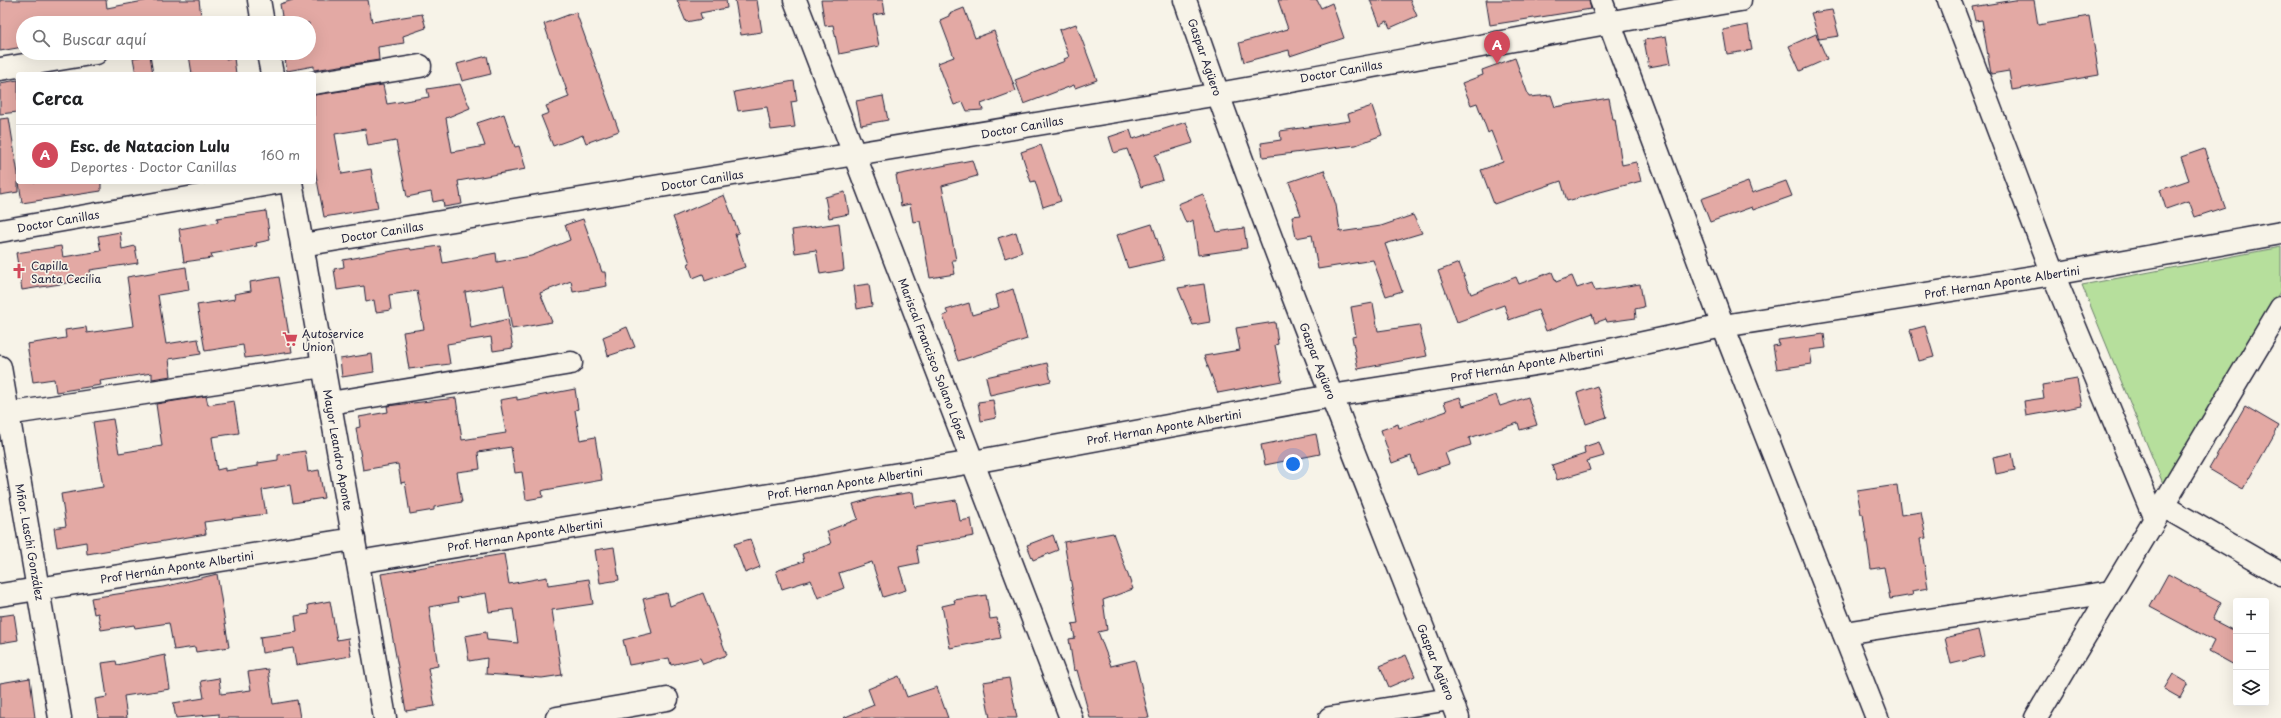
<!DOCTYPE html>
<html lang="es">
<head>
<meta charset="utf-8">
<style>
	:root { --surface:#fff; --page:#f6f6f6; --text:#202124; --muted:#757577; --line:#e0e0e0; --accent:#d1495b }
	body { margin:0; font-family:"Playpen Sans",sans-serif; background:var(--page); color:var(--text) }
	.controls { position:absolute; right:12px; bottom:12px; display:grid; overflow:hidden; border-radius:4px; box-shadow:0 4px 16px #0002 }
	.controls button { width:36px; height:36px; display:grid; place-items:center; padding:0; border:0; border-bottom:1px solid var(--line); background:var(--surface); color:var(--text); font:20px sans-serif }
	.you { position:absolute; left:1293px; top:464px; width:14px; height:14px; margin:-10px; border:3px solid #fff; border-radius:50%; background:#1a73e8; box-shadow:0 0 0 6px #1a73e833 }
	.badge { display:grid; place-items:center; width:26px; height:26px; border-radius:50%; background:var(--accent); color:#fff; font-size:13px; font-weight:700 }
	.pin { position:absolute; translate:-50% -33px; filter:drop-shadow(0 1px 2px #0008) }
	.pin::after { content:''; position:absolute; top:21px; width:14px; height:12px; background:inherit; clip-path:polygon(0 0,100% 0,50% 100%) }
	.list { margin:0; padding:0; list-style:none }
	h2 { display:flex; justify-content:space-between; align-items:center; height:52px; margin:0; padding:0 16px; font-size:17px }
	h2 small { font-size:13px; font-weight:400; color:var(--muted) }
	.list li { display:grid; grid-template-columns:26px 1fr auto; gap:12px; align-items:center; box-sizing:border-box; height:60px; padding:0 16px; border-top:1px solid var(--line) }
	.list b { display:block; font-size:15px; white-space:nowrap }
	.list p { margin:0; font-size:13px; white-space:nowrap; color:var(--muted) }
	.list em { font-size:13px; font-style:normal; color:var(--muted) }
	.icon { flex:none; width:22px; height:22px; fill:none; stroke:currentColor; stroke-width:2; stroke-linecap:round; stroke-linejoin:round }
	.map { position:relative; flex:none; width:2281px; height:718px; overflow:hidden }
	.search { position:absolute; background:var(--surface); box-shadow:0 4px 16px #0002; left:16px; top:16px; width:300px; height:44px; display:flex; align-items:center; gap:10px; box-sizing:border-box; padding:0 14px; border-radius:22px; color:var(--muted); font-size:15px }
	.panel { position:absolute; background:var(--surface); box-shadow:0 4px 16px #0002; left:16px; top:72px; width:300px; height:112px; border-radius:4px }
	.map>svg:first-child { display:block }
</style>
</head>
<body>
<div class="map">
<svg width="2281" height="718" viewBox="0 0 2281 718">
	<rect width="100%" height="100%" fill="#f7f3e8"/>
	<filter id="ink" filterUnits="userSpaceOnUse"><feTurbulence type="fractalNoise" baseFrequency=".025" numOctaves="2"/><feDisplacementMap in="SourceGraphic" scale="8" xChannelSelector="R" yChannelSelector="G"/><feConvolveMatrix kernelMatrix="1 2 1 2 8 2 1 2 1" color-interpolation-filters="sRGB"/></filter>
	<g filter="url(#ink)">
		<!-- green -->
		<path fill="#b6df9c" stroke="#6c806c" d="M2281,247v43l-117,196 -82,-201z"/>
		<!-- building -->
		<g fill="#e3a9a4" stroke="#22223b">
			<path d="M0,0h106l1,8 42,-8h50l2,16 -46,7h-132v24l-23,4z"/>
			<path d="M293,0h75l4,22 50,-8 4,14 -23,8 1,7 -26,4 1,13 -65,10v-4l-27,5 -3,-18h25v-30h-26l-3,-19z"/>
			<path d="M677,0h49l1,8 -27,5 2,6 -16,3z"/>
			<path d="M735,0h22l5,32 -21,3z"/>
			<path d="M821,0h62l2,13 -12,2 6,31 -40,8 -6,-29 -8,1z"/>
			<path d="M1278,0h39l4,8 11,-5 12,35 -54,18 -1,-6 -45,12 -5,-19 49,-14z"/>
			<path d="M1370,0h40l7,16 -27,12 -3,-7 -7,4z"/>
			<path d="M1486,0h103l2,9 -101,16z"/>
			<path d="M2015,0h19l4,25 51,-9 10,59 -87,15 -3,-19 -18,3 -9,-54 -7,1 -3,-14z"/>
			<path d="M964,8l11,30 19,-7 22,60 -35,13 2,6 -16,1 -4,-9 -9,3 -16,-42 16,-6 -14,-37 9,-4v-2z"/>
			<path d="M1832,10l7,26 -20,3 -8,-26z"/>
			<path d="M576,12l43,119 -33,12 -3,-8 -30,11 -12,-30 8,-3 -3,-7 23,-9 -25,-73z"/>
			<path d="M1076,24l21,56 -22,8 -1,-3 -50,19 -9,-24 50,-19 -1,-2 5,-2 -10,-27z"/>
			<path d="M1748,25l4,25 -25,4 -4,-24z"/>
			<path d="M1816,34l11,25 -27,12 -11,-25z"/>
			<path d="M1666,36l5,27 -22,4 -5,-27z"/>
			<path d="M199,53h26l1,6 8,-1 2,16h-44l-3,-19z"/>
			<path d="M150,55l3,19h-17l-3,-16z"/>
			<path d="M487,56l4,18 -29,7 -5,-17z"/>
			<path d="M1515,58l14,39 22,-2 4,12 54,-9 4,21h2l7,46 14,-3 5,19 -74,20 -6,-20 -67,23 -13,-34 22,-8 -12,-31 -3,2 -11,-30 -6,2 -9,-22 21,-8 -1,-5z"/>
			<path d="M18,80v32l-18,2v-31z"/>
			<path d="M794,81l3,20 -6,1 4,25 -24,3 -4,-23 -29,4 -4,-19z"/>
			<path d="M460,84l10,24 -24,10 6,34 33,-6 -8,-23 27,-9 11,33 4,-1 7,23 -68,12 4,23 -18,3 -1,-7 -10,2 -2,-10 -24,5 -11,-56 -28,5 -3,-17 -30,5 7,40 29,-5 7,39 -54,9 -10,-53v-69l69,-10 4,19 42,-7 -2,-8z"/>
			<path d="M883,96l5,24 -27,5 -5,-24z"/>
			<path d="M1372,106l10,29 -26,10 -93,12 -2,-14 20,-3 -1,-9 70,-10 -2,-7z"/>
			<path d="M9,118l9,56v18l-18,3v-76z"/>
			<path d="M1186,122l7,21 -38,12 8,25 -22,7 -14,-38 -13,4 -5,-16 21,-7 3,9z"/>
			<path d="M1041,145l20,56 -18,6 -8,-26 -4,1 -10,-30z"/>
			<path d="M2204,149l21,58 -30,10 -6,-16 -23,8 -6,-19 29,-10 -8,-23z"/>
			<path d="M972,160l5,16 -35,10 14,74h-4l3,14 -25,4 -10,-57 -7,1 -3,-18 -9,2 -5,-31z"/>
			<path d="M1324,170l12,35 4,27 41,-6 32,-11 9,18 -37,11 17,47 -16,5 -13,-36 -55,9 -6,-34 -16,3 -4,-22 9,-1 -12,-33z"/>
			<path d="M1786,181l6,15 -39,14 -1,-3 -42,15 -9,-23 47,-17 4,11z"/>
			<path d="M19,182h82v9l-79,12z"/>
			<path d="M845,192l4,22 -20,4 -4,-21z"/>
			<path d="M1203,194l14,38 27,-4 3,20 -49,7 -5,-35 -7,3 -8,-19z"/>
			<path d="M724,195l15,38 -4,1 10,33 -40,14 -2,-7 -10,4 -5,-14 2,-1 -17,-46z"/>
			<path d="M266,211l4,29 -14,3 1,3 -46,8 1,4 -28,4 -5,-33 39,-7 -1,-4z"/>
			<path d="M583,219l19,53h3l2,14 -34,6 -2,-11 -31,12 12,29 -40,7 -8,-44 -39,7 6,36 37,-9 5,29 -20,3 -2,-14 -44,7 3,20 -41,5 -6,-37 21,-3 -7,-38 -28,4 2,15 -15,2 -2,-12 -8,2 -2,-16 -27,4 -3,-21 10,-2 -1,-7 67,-12 1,2 29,-4 3,17 53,-10 1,9 34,-6 39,-16 -5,-15z"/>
			<path d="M839,223l5,47 -24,4 -4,-24 -21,3 -3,-23z"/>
			<path d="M1152,224l12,36 -36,8 -11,-33z"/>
			<path d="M120,232l2,17 13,-3 3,17 -48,7 2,9 -70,11 -6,-37 45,-7 2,11 38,-6 -3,-15z"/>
			<path d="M1016,232l6,20 -17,6 -7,-20z"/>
			<path d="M1459,263l12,31 45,-17 3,7 33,-12 4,10 16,-6 5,12 15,-5 3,8 45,-7 4,23 -9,2 1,9 -29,4 -1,-3 -11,4 -3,-9 -46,17 -8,-21 -29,10 -5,-15 -47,17 -19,-51z"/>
			<path d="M186,267l3,23 -31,5 8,49 32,-5 3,15 -32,5 2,17 -19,3v-6l-52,8 1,4 -45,7 -2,-13 -21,3 -6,-38 39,-6 -1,-8 21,-3 1,6 47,-7 -7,-49z"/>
			<path d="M279,277l13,75 -47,6 -2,-13 -38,6 -8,-46 38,-6 -1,-5 17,-3 -1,-9z"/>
			<path d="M869,284l3,22 -15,3 -3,-23z"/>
			<path d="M1204,284l6,38 -17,3 -15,-37z"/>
			<path d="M1013,289l14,50 -69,22 -15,-45 5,-2 -2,-4 23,-7 3,12 27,-8 -3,-12z"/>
			<path d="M1373,303l5,28 41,-6 8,31 -69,13 -6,-32 4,-1 -5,-29z"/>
			<path d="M1275,322l3,22 -3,1 7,36 -64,12 -14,-37 36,-6 -4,-22z"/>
			<path d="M1925,326l9,31 -15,4 -9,-31z"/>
			<path d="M627,327l8,20 -27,9 -5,-19z"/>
			<path d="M1824,334l2,14 -16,2 2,14 -35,5 -4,-23 6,-1 -1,-5z"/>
			<path d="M372,354l2,18 -32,5 -2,-18z"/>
			<path d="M1047,363l4,18 -61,14 -4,-18z"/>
			<path d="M2077,379l5,27 -56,10 -2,-15 20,-3 -2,-13z"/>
			<path d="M1597,386l10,31 -21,7 -9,-31z"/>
			<path d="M575,389l3,20 -3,1 5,30 15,-3 7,43 -57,10 -3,1 1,6 -17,3 -4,-28 -7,1 -4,-26 -33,5 2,17 -23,3 5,30 -28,5v3l-24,4 -5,-32 -4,1 -3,-19 -35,6 -7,-42 4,-1 -1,-10 29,-5 -1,-6 69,-8 6,42 44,-7 -6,-33 17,-3v3z"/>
			<path d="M1496,395l4,11 28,-9 9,28 -17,5 -2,-7 -49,15 2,7 -26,8 4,11 -32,11 -6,-19 -19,7 -11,-33 17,-6 1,4 48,-17 -3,-9 16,-5 3,9z"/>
			<path d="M206,396l2,9 26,-4 5,32 -27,4 5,33 8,-2v3l33,-5v-3l20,-3v-5l27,-4 3,21 11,-2 5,28 -31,5 -3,-18 -28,5 4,24 -62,8 2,12 -119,20 -1,-12 -29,5 -3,-19 12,-2 -5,-32 42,-7 -10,-65 20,-3 6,34 43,-7 -6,-42z"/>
			<path d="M993,400l3,18 -15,3 -3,-19z"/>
			<path d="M2245,406l34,20 -36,63 -34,-20z"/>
			<path d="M1316,434l4,20 -55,11 -4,-20z"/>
			<path d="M1599,442l5,14 -17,5 3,9 -33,10 -5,-15 33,-11 -1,-7z"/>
			<path d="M2012,453l3,17 -19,4 -3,-17z"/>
			<path d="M1897,485l4,30 20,-3 5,26 -6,1 8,49 -16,3 1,4 -23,4 -6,-32 -13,2 -8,-55h-2l-4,-23z"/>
			<path d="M913,492l2,15 41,-7 4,21 11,-2 3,17 -58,10 3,17 -20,4 7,23 -23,7 -11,-35 -33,11 5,15 -26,10 -7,-18 -29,9 -6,-18 28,-10 -2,-7 29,-10 -4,-13 31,-12 -5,-15 21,-6z"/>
			<path d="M1113,533l20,56 -30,11 4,30 -9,2 13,34 24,-6 14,58h-59l-13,-48 -3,1 -5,-32 6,-1 -3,-14 6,-1 -14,-81z"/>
			<path d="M1053,535l5,15 -25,10 -6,-15z"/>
			<path d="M750,539l10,28 -15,6 -11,-29z"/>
			<path d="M614,547l5,33 -19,3 -5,-33z"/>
			<path d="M504,554l5,30 38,-7 1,8 41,-6 4,25 -41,6 10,65 -20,3 -56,-4 1,-16 -18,3 -4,-25 21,-4 1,8 31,3 -5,-34 -24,3 -3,-19 -29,5 1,4 -29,5 9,59 -10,2 7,38 -29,5 -25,-137z"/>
			<path d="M217,574l12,73 -33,5 -1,-5 -21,3 -5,-27 -34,5 -1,-3 -33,5 -3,-17 -4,1 -3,-16 72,-11z"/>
			<path d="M2168,574l53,29 -8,17 23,12v34l-27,-15 5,-10 -64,-34z"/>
			<path d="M667,593l3,13 33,-13 24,62 -24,9 -3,-6 -29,7 -2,-7 -40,7 -6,-25 29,-7 -9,-34z"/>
			<path d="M986,595l4,24 7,-1 4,20 -51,10 -8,-42 13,-3 -1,-3z"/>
			<path d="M330,601l7,39 11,-2 3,18 -55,9 -3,-17 -31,5 -2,-16 37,-5 -2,-16 14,-2 -1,-9z"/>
			<path d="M14,614l4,26 -18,3v-27z"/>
			<path d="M1978,630l6,26 -33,8 -6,-26z"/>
			<path d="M165,655l5,34 -46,7 3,22h-29l-3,-19 12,-2 -5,-34 14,-2 1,4z"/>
			<path d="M1406,655l9,21 -26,11 -9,-21z"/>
			<path d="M268,669l5,35 24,-4 3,18h-81v-4l-43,4 -3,-15 31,-5 -3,-17 18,-3 2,16 30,-4 -3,-18z"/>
			<path d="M2173,674l15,9 -8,15 -16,-9z"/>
			<path d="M899,676l8,21 30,-10 11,31h-105l31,-13 -6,-16z"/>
			<path d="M30,678l5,40h-35v-35z"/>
			<path d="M1009,678l8,40h-27l-7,-36z"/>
		</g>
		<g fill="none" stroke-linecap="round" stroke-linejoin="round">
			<defs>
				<g id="minor">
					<path d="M259,0l4,23"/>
					<path d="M795,0l276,718"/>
					<path d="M1185,0c83,242 180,479 273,718"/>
					<path d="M1601,0l122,326 154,392"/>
					<path d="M1949,0l104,274 102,245"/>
					<path d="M268,53l4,21"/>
					<path d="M0,69l96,-16"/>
					<path d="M314,83l106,-17"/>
					<path d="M291,182l94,536"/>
					<path d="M0,231l281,-49"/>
					<path d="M302,245c304,-49 608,-98 911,-150 176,-31 351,-66 527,-95"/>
					<path d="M0,367l60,351"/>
					<path d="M330,403l241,-40"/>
					<path d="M0,415l323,-49"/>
					<path d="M2163,506l118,68"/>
					<path d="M358,562l615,-100 358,-66 242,-38 150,-32 330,-52 228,-41"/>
					<path d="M0,595l354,-56"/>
					<path d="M1844,633l267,-41"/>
					<path d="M557,718l110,-19"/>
					<path d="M1330,718l120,-19"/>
					<path d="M2036,718l245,-410"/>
				</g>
			</defs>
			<!-- minor casing -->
			<use href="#minor" stroke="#22223b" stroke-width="25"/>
			<!-- minor -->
			<use href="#minor" stroke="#f7f3e8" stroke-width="22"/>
		</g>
	</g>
	<!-- icons -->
	<defs>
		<symbol id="church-bare" viewBox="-9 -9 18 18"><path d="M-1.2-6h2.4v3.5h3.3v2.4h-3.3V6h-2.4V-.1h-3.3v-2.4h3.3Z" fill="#d1495b" stroke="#f7f3e8" stroke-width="2.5" paint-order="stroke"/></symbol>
		<symbol id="supermarket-bare" viewBox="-9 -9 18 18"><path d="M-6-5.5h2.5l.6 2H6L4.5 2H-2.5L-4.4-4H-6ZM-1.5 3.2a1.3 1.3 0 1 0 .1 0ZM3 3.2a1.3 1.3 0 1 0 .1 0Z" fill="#d1495b" stroke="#f7f3e8" stroke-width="2.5" paint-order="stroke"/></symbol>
	</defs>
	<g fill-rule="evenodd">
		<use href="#church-bare" x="8" y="260" width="22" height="22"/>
		<use href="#supermarket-bare" x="279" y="328" width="22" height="22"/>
	</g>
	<g text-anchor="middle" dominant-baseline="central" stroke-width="3.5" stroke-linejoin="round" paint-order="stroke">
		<!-- street labels -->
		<g font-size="11" fill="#22223b" stroke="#f7f3e8">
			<text transform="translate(1205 57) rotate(71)">Gaspar Agüero</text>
			<text transform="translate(1341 71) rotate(-10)">Doctor Canillas</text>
			<text transform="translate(1022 127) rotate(-10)">Doctor Canillas</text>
			<text transform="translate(702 180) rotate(-9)">Doctor Canillas</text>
			<text transform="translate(58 221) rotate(-10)">Doctor Canillas</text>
			<text transform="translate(382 232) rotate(-9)">Doctor Canillas</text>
			<text transform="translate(2002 282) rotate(-9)">Prof. Hernan Aponte Albertini</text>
			<text transform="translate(933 359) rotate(69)">Mariscal Francisco Solano López</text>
			<text transform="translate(1318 361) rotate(69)">Gaspar Agüero</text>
			<text transform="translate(1527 364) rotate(-10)">Prof Hernán Aponte Albertini</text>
			<text transform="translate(1164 427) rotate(-10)">Prof. Hernan Aponte Albertini</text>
			<text transform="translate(338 450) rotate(80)">Mayor Leandro Aponte</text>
			<text transform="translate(845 483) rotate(-9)">Prof. Hernan Aponte Albertini</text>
			<text transform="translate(525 535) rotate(-9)">Prof. Hernan Aponte Albertini</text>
			<text transform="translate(30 542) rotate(80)">Mñor. Laschi González</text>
			<text transform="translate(177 567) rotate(-9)">Prof Hernán Aponte Albertini</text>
			<text transform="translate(1436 662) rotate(68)">Gaspar Agüero</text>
		</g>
		<!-- poi labels -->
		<g font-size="11" fill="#22223b" stroke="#f7f3e8" text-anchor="start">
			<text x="31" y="265">Capilla<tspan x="31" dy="13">Santa Cecilia</tspan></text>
			<text x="302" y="333">Autoservice<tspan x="302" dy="13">Union</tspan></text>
		</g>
	</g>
</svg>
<div class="controls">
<button>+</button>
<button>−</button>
<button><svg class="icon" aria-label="layers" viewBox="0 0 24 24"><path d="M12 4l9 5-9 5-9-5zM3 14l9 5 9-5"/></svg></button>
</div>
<div class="you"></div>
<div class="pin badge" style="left:1497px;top:64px">A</div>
<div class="search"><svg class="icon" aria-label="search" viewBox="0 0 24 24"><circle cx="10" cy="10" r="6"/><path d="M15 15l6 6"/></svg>Buscar aquí</div>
<section class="panel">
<h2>Cerca<small></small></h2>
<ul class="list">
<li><span class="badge">A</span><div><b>Esc. de Natacion Lulu</b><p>Deportes · Doctor Canillas</p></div><em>160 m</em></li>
</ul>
</section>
</div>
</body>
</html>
